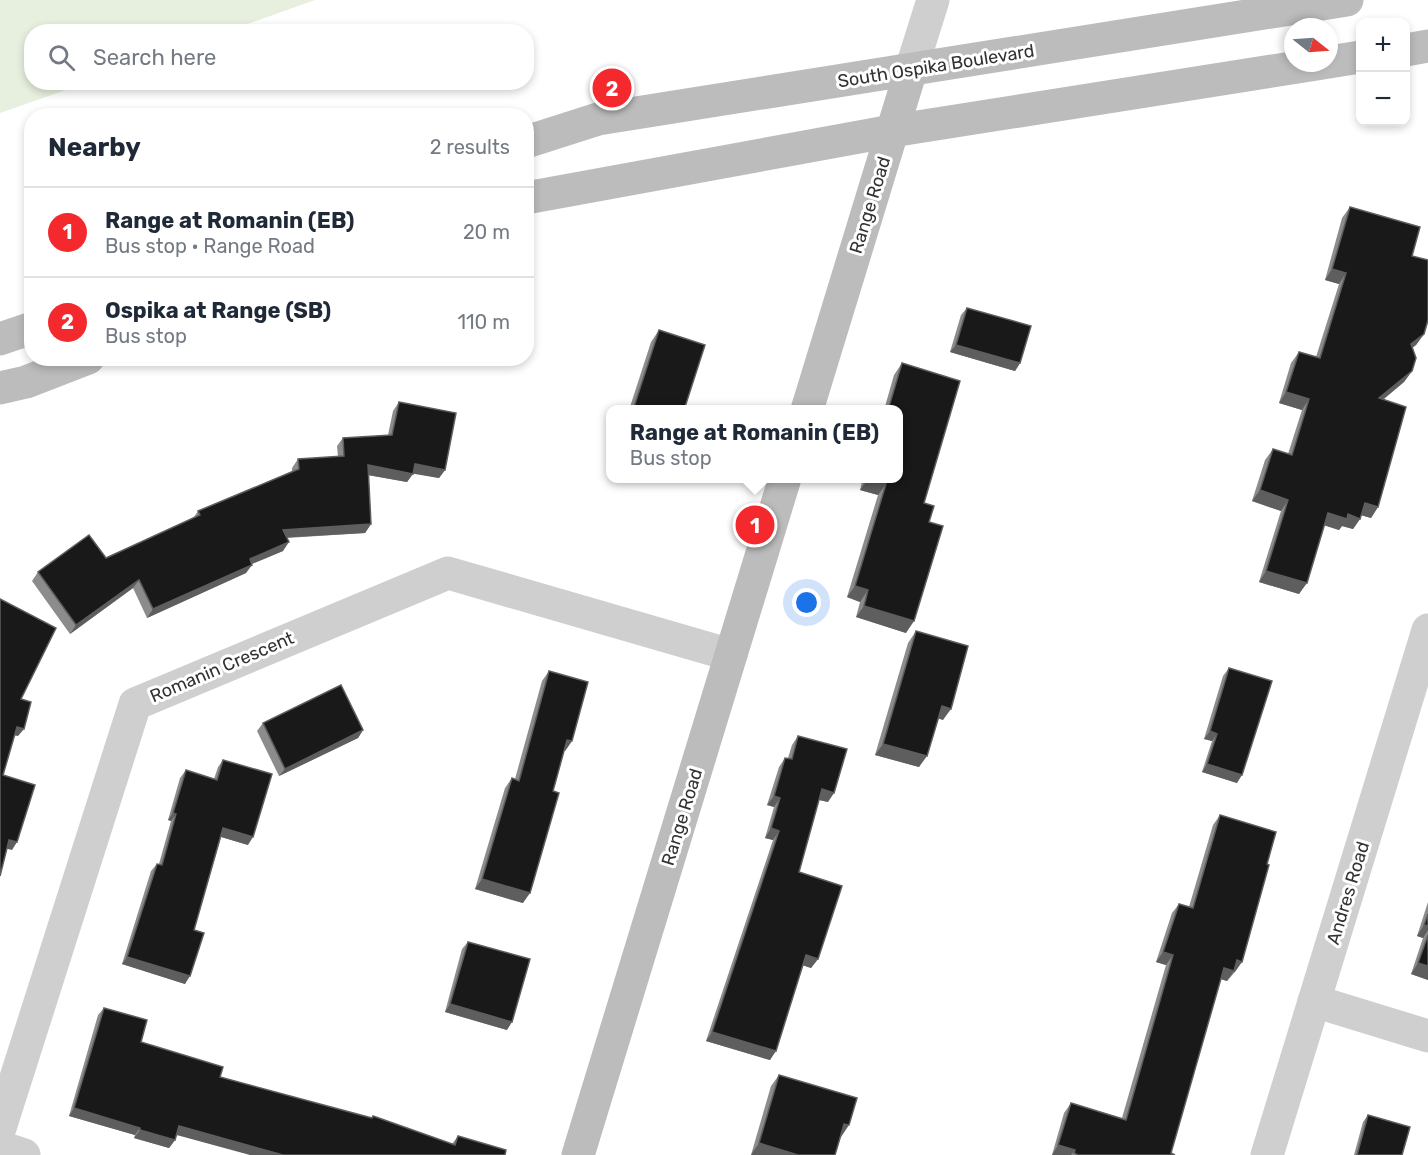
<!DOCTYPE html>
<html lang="en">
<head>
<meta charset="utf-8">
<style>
	:root { --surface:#fff; --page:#f6f6f7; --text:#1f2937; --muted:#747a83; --line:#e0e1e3; --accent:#f3292e }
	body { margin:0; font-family:Rubik,sans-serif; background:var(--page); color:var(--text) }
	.controls { position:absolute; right:18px; top:18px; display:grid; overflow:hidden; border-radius:12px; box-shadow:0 3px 9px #0003 }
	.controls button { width:54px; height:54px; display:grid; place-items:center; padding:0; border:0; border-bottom:2px solid var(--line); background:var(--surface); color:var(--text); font:30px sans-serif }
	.compass { position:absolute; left:1284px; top:18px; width:54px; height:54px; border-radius:50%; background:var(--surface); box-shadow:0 3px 9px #0003; rotate:107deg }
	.you { position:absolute; left:807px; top:603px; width:21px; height:21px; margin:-15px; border:4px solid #fff; border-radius:50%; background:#1a73e8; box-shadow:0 0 0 9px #1a73e833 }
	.badge { display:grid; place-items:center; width:39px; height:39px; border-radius:50%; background:var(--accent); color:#fff; font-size:20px; font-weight:700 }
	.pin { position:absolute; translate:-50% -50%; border:3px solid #fff; box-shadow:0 2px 6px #0006 }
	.popup { position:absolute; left:606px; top:405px; width:297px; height:78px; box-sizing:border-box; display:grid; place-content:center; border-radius:12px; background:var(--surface); filter:drop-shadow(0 2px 4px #0005); font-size:20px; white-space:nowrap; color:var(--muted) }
	.popup b { font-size:22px; color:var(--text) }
	.popup::after { content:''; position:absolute; left:50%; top:100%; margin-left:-12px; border:12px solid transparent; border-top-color:var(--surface) }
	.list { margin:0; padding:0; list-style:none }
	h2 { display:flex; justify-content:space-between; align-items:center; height:78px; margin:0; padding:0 24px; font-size:26px }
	h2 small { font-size:20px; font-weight:400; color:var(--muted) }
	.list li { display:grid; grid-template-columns:39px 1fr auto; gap:18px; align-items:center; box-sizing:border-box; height:90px; padding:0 24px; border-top:2px solid var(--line) }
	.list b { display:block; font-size:22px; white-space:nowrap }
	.list p { margin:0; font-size:20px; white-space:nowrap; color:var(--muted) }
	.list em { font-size:20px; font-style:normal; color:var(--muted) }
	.icon { flex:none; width:33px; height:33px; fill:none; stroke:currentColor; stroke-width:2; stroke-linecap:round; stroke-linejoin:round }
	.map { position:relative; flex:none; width:1428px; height:1155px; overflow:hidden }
	.search { position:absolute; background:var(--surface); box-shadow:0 3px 9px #0003; left:24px; top:24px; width:510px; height:66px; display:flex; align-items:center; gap:15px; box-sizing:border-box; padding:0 21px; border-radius:24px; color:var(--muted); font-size:22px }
	.panel { position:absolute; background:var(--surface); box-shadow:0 3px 9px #0003; left:24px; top:108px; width:510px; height:258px; border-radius:24px }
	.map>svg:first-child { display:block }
</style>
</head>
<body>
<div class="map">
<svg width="1428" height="1155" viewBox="0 0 1428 1155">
	<rect width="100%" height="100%" fill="#fff"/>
	<!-- green -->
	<path fill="#e7efdf" d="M0,0h315l-87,31 -196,1v50l54,1 -86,30z"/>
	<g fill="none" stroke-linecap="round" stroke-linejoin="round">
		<!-- street -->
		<g stroke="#cfcfcf" stroke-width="33">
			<path d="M911,70l22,-70"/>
			<path d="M1314,1001l114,35"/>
			<path d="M0,1128l135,-424 313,-131 283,82"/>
			<path d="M0,1147l24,8"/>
			<path d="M1267,1155l161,-525"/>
		</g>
		<!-- secondary -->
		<g stroke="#bcbcbc" stroke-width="33">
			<path d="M1406,50l22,-4"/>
			<path d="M1329,62l31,-5"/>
			<path d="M526,142l72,-23 749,-119"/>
			<path d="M526,198l366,-67 431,-68"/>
			<path d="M0,339l32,-11"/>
			<path d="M0,388l26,-6 62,-24"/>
			<path d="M807,410l104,-340"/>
			<path d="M578,1155l207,-677"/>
		</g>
	</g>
	<!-- wall -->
	<g fill="#8c8c8c">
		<path d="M1350,207l62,49 12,78 -8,11 -4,3v23l-8,11 -21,18 -5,107 -7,11 -10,-3 -1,4 -7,10 -11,-3 -3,4 -15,-5 -25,69 -40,-12 22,-71 -29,-10 13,-41 8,-11 15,5 14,-44 -23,-7 12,-40 8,-11 17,5 23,-73 -14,-4 17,-62z"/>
		<path d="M967,308l53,55 -5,8 -65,-19 11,-37z"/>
		<path d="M659,330l25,80h-55l22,-68z"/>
		<path d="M902,363l22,140 5,19 -23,111 -50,-16 4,-15 -13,-5 31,-102 -18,-5 3,-12h36v-68h-15l10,-35z"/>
		<path d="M399,402l46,68 -6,8 -26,-5 -6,9 -39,-7 3,49 -6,9 -78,5 -4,13 -31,13 -6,9 -99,45 -14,-30 -63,46 -38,-53 6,-9 68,-14 88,-41 4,-6 94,-40v-3l6,-9 40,-2 -1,-11 6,-8 45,-3 5,-24z"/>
		<path d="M916,631l27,89 -5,-2 -19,49 -44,-12 33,-112z"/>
		<path d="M1229,668l8,115 -35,-11 10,-31 -8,-2 19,-63z"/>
		<path d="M549,671l23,70 -7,10h-1l-41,152 -48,-14 30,-101 7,-10 3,1 27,-98z"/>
		<path d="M263,723l100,7 -5,8 -79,38 -22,-45z"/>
		<path d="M798,736l30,66 -9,-2 -20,72 19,87 -7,9 -9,-3 -32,95 -64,-19 67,-201 -8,-2 9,-31 -7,-2 12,-38 6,-9h3l4,-13z"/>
		<path d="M223,760l25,85 -27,-8 -27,93 -9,54 -63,-20 29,-93 6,-7h2l12,-43 -3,-1 12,-42 6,-8 28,9 4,-12z"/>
		<path d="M1220,815l15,157 -8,9 -6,-2 -50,174 4,2h-123l12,-42 7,-10 51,15 44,-153 -10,-3 16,-49 7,-9 10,3 24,-82z"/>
		<path d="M1428,902v78l-17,-6 12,-36 -6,-2z"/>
		<path d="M468,942l39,88 -62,-18 17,-63z"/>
		<path d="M104,1008l37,34 79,35 151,41 2,-2 79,28 6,-8 48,14 -330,-15 -1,5 -6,8 -35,-10 1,-3 -66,-19 29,-101z"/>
		<path d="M779,1075l62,62 -6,18h-84l20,-69z"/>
		<path d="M1368,1115l34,40h-48l9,-33z"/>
	</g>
	<!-- shaded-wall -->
	<g fill="#5e5e5e">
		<path d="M1332,269l14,4 -7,11 -14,-4z"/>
		<path d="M1424,334l-8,11 -13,10 8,-11z"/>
		<path d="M956,345l64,18 -5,8 -65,-19z"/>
		<path d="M1412,371l-8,11 -33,27 8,-11z"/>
		<path d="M1286,392l23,7 -7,11 -23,-7z"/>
		<path d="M415,464l30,6 -6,8 -30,-5z"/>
		<path d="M368,465l45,9 -6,8 -45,-8z"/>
		<path d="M868,479l18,5 -8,11 -18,-5z"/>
		<path d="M1260,490l28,10 -7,11 -29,-10z"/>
		<path d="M1365,503l13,4 -7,11 -14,-4z"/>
		<path d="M1328,513l20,1 12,5 -7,10 -11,-3 -3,4 -19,-6z"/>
		<path d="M371,524l-6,9 -88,5 6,-8z"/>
		<path d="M289,542l-6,9 -39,16 6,-8z"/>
		<path d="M252,565l-6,8 -99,45 6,-9z"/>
		<path d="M1266,571l41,12 -8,11 -40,-12z"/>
		<path d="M139,580l-6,8 -63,46 6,-9z"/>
		<path d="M855,586l13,4 -8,12 -13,-5z"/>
		<path d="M864,606l50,15 -8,12 -50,-16z"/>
		<path d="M942,706l9,3 -8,11 -9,-3z"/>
		<path d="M17,727l7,2 -6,7 -6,-1z"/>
		<path d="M363,730l-5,8 -79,38 6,-7z"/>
		<path d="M1210,731l7,3 -5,7 -8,-2z"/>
		<path d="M567,740l5,1 -7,10 -5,-1z"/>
		<path d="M883,744l44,12 -8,11 -44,-12z"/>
		<path d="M1207,764l35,11 -5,8 -35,-11z"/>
		<path d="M822,789l12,4 -6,9 -13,-3z"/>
		<path d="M774,796l6,2 -6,9 -7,-2z"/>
		<path d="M173,813l3,1 -5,7 -3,-1z"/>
		<path d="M223,828l30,9 -5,8 -30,-9z"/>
		<path d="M771,828l8,3 -6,9 -8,-2z"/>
		<path d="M9,840l8,2 -5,8 -8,-2z"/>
		<path d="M482,879l48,14 -7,10 -48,-14z"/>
		<path d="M1424,925l4,1v4l-5,8 -6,-2z"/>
		<path d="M1163,952l10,3 -7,10 -10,-3z"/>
		<path d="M806,955l12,4 -7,9 -12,-4z"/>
		<path d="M127,957l63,19 -5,8 -63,-20z"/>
		<path d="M1237,960l5,2 -7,10 -4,-2z"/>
		<path d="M1418,963l10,3v14l-17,-6z"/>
		<path d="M1224,968l10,3 -7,10 -10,-3z"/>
		<path d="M450,1004l62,18 -5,8 -62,-18z"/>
		<path d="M712,1032l64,19 -6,9 -64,-19z"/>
		<path d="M74,1108l66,20 -5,7 -66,-19z"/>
		<path d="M844,1124l5,1 -8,12 -5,-2z"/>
		<path d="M179,1126l104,29h-33l-77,-21z"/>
		<path d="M140,1130l35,10 -6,8 -35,-10z"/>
		<path d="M759,1143l39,12h-47z"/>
		<path d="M1058,1145l17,5 -4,5h-19z"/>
	</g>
	<!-- building -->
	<g fill="#191919" stroke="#5e5e5e" stroke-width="1.5">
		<path d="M1350,207l70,20 -8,29 16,4v60l-4,14 -13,10 5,14 -4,13 -33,27 27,9 -28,100 -13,-4 -5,16 -12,-5 -1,5 -19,-6 -21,70 -41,-12 22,-71 -28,-10 13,-41 19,6 17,-56 -23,-7 13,-40 21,6 26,-85 -14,-4z"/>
		<path d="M967,308l64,18 -11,37 -64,-18z"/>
		<path d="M659,330l46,15 -21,65h-51z"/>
		<path d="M902,363l58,18 -36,122 10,3 -5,16 14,4 -29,95 -50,-15 4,-16 -13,-4 31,-102 -18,-5 31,-1v-68h-11z"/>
		<path d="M399,402l57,11 -11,57 -30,-6 -2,10 -45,-9 3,59 -88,6 6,12 -39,17 2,6 -99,44 -14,-29 -63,45 -38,-53 51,-37 17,23 94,-43 -2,-4 101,-42 -1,-10 46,-3 -1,-18 49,-3z"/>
		<path d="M0,599l56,29 -35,71 10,3 -7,27 -7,-2 -14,48 32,10 -18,57 -8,-2 -9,36z"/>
		<path d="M916,631l52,15 -17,63 -9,-3 -15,50 -44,-12z"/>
		<path d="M1229,668l43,13 -30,94 -35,-11 10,-30 -7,-3z"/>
		<path d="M549,671l39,11 -16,59 -5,-1 -14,51 6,2 -29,100 -48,-14 30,-101 7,3z"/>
		<path d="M341,685l22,45 -78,39 -22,-46z"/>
		<path d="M798,736l49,13 -13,44 -12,-4 -23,83 43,14 -24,73 -12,-4 -30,96 -64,-19 67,-201 -8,-3 9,-30 -6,-2 11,-38 7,1z"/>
		<path d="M223,760l49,14 -19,63 -30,-9 -29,102 10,3 -14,43 -63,-19 30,-93 5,1 14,-51 -3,-1 13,-43 31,10z"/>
		<path d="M1220,815l56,17 -9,32 2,1 -27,97 -5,-2 -3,11 -10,-3 -53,185 4,2h-97l-4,-2 1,-3 -17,-5 13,-42 55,17 47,-165 -10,-3 16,-48 14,4z"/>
		<path d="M1428,914v12l-4,-1z"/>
		<path d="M1428,935v31l-10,-3z"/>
		<path d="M468,942l62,17 -18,63 -62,-18z"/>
		<path d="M104,1008l43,12 -6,22 82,25 -3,10 152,41 1,-2 82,29 3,-9 48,14 -1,5h-222l-104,-29 -4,14 -35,-10v-2l-66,-20z"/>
		<path d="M779,1075l78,23 -8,27 -5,-1 -9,31h-37l-39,-12z"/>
		<path d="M1368,1115l42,12 -8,28h-45z"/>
	</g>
	<g text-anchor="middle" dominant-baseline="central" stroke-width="6" stroke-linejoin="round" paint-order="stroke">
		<!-- street labels -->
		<g font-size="18" fill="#323232" stroke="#fff">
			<text transform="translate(936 66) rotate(-9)">South Ospika Boulevard</text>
			<text transform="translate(870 205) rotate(-73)">Range Road</text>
			<text transform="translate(222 667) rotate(-23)">Romanin Crescent</text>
			<text transform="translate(682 817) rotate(-73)">Range Road</text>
			<text transform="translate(1348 893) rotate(-73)">Andres Road</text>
		</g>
	</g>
</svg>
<div class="controls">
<button>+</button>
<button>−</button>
</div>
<svg class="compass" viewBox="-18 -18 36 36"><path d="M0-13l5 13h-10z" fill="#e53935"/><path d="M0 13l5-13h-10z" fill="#747a83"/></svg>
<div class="you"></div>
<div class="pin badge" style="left:755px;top:525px">1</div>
<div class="popup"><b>Range at Romanin (EB)</b>Bus stop</div>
<div class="pin badge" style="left:612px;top:88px">2</div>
<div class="search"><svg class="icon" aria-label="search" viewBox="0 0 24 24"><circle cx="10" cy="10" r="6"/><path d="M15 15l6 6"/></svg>Search here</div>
<section class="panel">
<h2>Nearby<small>2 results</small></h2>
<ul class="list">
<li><span class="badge">1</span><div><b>Range at Romanin (EB)</b><p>Bus stop · Range Road</p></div><em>20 m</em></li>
<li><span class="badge">2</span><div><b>Ospika at Range (SB)</b><p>Bus stop</p></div><em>110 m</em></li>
</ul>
</section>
</div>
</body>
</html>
